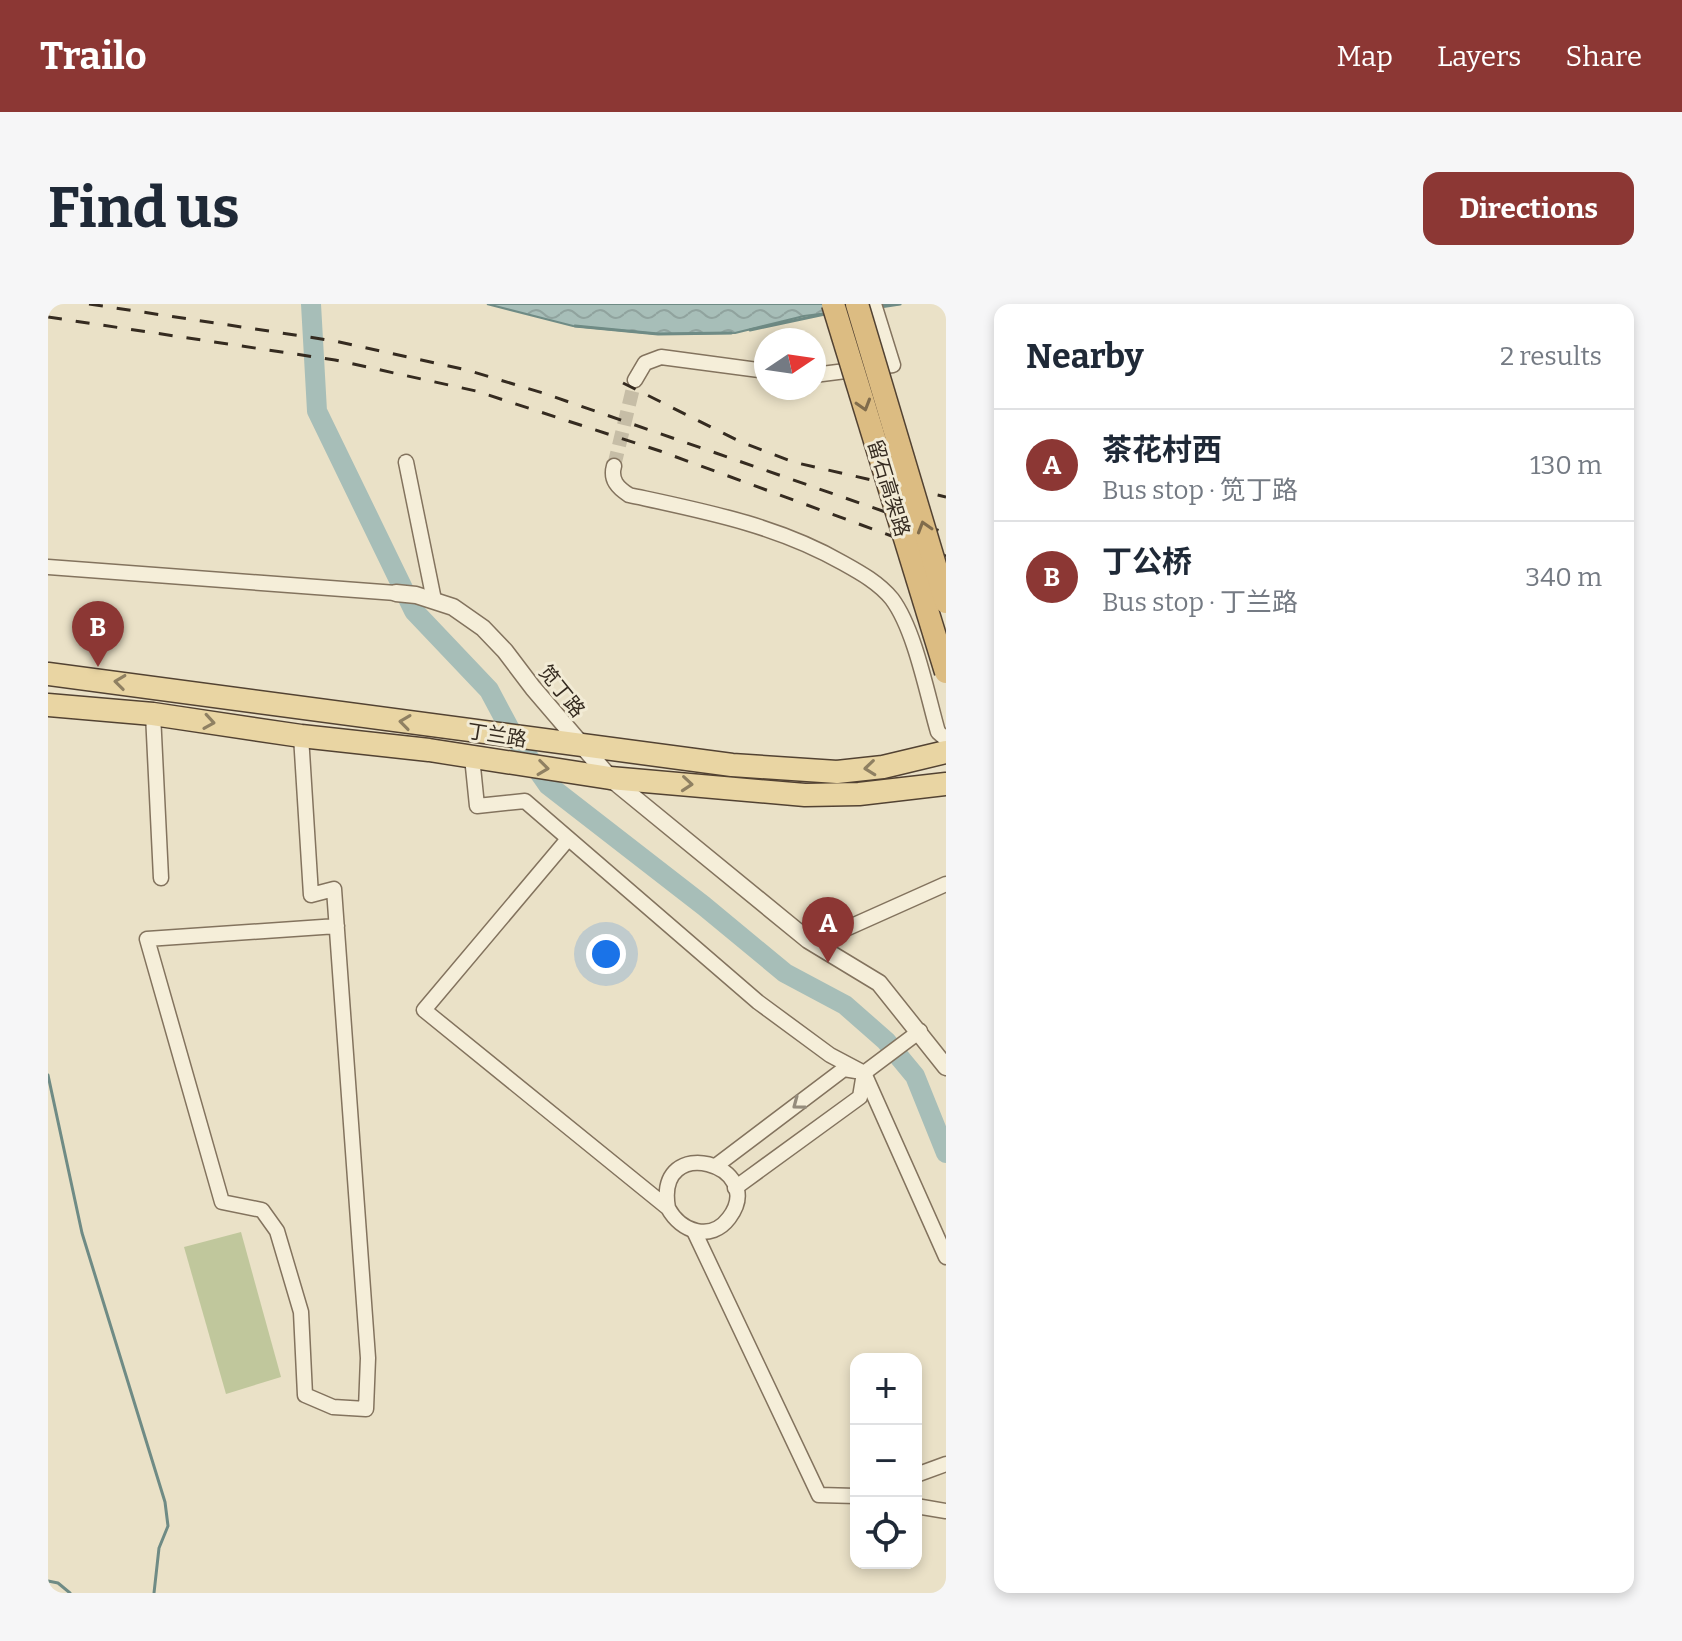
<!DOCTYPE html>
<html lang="en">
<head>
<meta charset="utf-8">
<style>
	:root { --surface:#fff; --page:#f6f6f7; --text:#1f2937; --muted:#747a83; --line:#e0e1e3; --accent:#8c3734 }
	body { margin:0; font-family:Bitter,"Noto Sans SC",serif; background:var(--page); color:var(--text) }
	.controls { position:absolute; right:24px; bottom:24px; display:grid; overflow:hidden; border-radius:16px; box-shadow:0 4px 12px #0003 }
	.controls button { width:72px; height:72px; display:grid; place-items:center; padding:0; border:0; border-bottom:2px solid var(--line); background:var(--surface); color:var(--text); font:40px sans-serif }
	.compass { position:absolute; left:706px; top:24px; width:72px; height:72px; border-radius:50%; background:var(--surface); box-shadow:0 4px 12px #0003; rotate:77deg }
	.you { position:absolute; left:558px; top:650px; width:28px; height:28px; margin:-20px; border:6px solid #fff; border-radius:50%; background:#1a73e8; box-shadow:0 0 0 12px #1a73e833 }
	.badge { display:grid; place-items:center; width:52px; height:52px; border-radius:50%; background:var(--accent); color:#fff; font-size:26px; font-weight:700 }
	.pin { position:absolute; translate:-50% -66px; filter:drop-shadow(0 2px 4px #0008) }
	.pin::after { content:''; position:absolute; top:42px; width:28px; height:24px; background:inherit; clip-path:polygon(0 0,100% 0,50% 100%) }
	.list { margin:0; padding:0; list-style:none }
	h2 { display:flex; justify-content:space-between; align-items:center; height:104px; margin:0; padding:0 32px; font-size:34px }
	h2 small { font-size:26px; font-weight:400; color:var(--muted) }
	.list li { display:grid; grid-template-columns:52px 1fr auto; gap:24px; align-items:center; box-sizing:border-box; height:112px; padding:0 32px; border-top:2px solid var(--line) }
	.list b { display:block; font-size:30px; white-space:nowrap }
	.list p { margin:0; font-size:26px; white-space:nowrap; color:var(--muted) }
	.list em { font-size:26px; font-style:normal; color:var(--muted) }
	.icon { flex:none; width:44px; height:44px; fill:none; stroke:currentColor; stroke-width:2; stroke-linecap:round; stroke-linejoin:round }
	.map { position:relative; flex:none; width:898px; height:1289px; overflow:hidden; border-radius:16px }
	header { display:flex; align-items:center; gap:48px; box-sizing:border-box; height:112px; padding:0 40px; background:var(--accent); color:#fff }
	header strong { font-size:38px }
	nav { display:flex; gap:44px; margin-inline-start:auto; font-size:28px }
	.intro { display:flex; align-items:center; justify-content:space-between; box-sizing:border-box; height:192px; padding:0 48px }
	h1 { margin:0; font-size:56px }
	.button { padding:20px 36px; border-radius:16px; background:var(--accent); color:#fff; font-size:28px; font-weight:700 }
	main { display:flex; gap:48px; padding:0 48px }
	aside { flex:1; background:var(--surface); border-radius:16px; box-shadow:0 4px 12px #0003 }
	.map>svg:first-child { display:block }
</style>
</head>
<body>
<header>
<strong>Trailo</strong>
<nav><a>Map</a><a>Layers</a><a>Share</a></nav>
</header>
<div class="intro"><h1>Find us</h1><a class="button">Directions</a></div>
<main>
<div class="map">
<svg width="898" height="1289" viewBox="0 0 898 1289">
	<defs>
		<pattern id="water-waves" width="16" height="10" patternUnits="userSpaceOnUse" patternTransform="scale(2)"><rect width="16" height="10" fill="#a7beb8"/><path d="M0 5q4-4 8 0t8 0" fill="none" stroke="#90a39e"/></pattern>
	</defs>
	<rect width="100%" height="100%" fill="#eae1c7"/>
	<!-- green -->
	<path fill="#c0c79c" d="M193,928l40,145 -55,17 -42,-147z"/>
	<!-- water -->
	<path fill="url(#water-waves)" stroke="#6f8b85" stroke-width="2" d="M439,0h413l-96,12 -69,17 -77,1 -85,-8z"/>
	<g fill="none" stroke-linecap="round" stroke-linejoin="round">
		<!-- stream -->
		<g stroke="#6f8b85" stroke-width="3">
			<path d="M832,3l20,-3"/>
			<path d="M527,22l83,8 73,-1"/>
			<path d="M702,26l75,-16"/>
			<path d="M0,771l34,158 83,269 3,24 -9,22 -5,45"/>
			<path d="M0,1277l10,2 12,10"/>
		</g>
		<!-- river -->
		<path stroke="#a7beb8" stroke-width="20" d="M263,0l6,107 97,200 75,79 24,45 35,50 156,121 81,67 60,32 41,36 29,35 31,77"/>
		<!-- minor-tunnel -->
		<path stroke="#c6bda6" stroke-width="14" stroke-dasharray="14 7" stroke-linecap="butt" d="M566,162l21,-86"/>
		<defs>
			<g id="minor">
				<path d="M766,71l79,-10 -19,-61"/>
				<path d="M587,76l10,-17 16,-6 105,14"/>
				<path d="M358,158l28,138"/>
				<path d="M566,162c-4,14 4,22 15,29 74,16 148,30 214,68 18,10 36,20 49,36 23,31 35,95 46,133l8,7"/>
				<path d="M0,263l348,26"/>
				<path d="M105,410l8,164"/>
				<path d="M253,432l10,159 23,-6 34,469 -2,51 -33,-2 -28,-12 -4,-83 -24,-81 -15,-21 -40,-8 -75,-263 190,-13"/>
				<path d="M424,453l5,49 48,-5 233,201 72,53 34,18 82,184"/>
				<path d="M520,535l-144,171 244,198c13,24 43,34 61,10 40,-53 -75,-87 -61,-10"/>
				<path d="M766,639l132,-59"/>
				<path d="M669,861l127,-96 12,2"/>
				<path d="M687,884l125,-91 4,-24 56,-42"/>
				<path d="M646,927l125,264 37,1"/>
				<path d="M868,1171l30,-11"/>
				<path d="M868,1202l30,5"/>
			</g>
			<path id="tertiary" d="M348,289l20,2 37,12 30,21 22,23 28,37 77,90 198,162 71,43 67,84"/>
			<g id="primary">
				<path d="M0,370l684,91 105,7 46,-5 63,-15"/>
				<path d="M0,401l105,9 148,22 128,14 181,28 195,17 54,-1 87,-10"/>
			</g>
		</defs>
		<!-- minor casing -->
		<use href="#minor" stroke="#83735e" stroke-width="17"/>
		<!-- tertiary casing -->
		<use href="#tertiary" stroke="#83735e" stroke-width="19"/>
		<!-- primary casing -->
		<use href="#primary" stroke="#524232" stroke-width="25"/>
		<!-- minor -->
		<use href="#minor" stroke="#f5eed9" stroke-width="14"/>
		<!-- tertiary -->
		<use href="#tertiary" stroke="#f5eed9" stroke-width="16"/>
		<!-- primary -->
		<use href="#primary" stroke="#e9d5a3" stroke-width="22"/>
		<!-- rail -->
		<g stroke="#352b20" stroke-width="3" stroke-dasharray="14 14" stroke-linecap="butt">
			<path d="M41,0l246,37 132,29 76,23 403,140"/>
			<path d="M0,13l287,43 141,31 184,60 286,105"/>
			<path d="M575,79l118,59 52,20 153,35"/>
		</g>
		<defs>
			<g id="trunk-bridge">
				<path d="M785,0l113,368"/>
				<path d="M809,0l89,298"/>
			</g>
		</defs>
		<!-- trunk-bridge casing -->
		<use href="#trunk-bridge" stroke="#524232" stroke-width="25" stroke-linecap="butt"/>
		<!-- trunk-bridge -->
		<use href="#trunk-bridge" stroke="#dcbc82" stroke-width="22"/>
	</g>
	<!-- one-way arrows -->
	<defs><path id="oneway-chevron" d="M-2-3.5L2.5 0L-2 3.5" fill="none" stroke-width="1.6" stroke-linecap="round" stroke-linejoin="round" transform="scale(2)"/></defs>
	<g stroke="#806c4c">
		<use href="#oneway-chevron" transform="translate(816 101) rotate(73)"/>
		<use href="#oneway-chevron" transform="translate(876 223) rotate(-107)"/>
	</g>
	<g stroke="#8f8062">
		<use href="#oneway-chevron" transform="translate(72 378) rotate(-173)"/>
		<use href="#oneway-chevron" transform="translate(161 418) rotate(9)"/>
		<use href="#oneway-chevron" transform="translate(357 418) rotate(-172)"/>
		<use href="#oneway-chevron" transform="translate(495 464) rotate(7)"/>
		<use href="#oneway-chevron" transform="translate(822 464) rotate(174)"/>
		<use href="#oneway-chevron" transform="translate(639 480) rotate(5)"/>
	</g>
	<use stroke="#958c7c" href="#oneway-chevron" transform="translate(750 800) rotate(143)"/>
	<g text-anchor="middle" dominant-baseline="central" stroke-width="6" stroke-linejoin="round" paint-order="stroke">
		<!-- street labels -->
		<g font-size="20" fill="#352b20" stroke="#f2ebd5">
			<text transform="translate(841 184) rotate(73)">留石高架路</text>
			<text transform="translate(514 387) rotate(51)">笕丁路</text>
			<text transform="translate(449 431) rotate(9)">丁兰路</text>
		</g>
	</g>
</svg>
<div class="controls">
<button>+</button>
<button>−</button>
<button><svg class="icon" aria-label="locate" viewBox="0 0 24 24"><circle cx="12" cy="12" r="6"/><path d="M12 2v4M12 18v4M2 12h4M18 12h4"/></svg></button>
</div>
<svg class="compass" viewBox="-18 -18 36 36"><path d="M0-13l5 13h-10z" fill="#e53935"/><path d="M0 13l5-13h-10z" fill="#747a83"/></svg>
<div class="you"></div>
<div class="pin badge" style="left:780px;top:659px">A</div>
<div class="pin badge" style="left:50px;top:363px">B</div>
</div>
<aside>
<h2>Nearby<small>2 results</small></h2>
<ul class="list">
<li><span class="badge">A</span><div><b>茶花村西</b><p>Bus stop · 笕丁路</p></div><em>130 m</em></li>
<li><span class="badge">B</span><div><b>丁公桥</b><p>Bus stop · 丁兰路</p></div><em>340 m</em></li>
</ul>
</aside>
</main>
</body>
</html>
